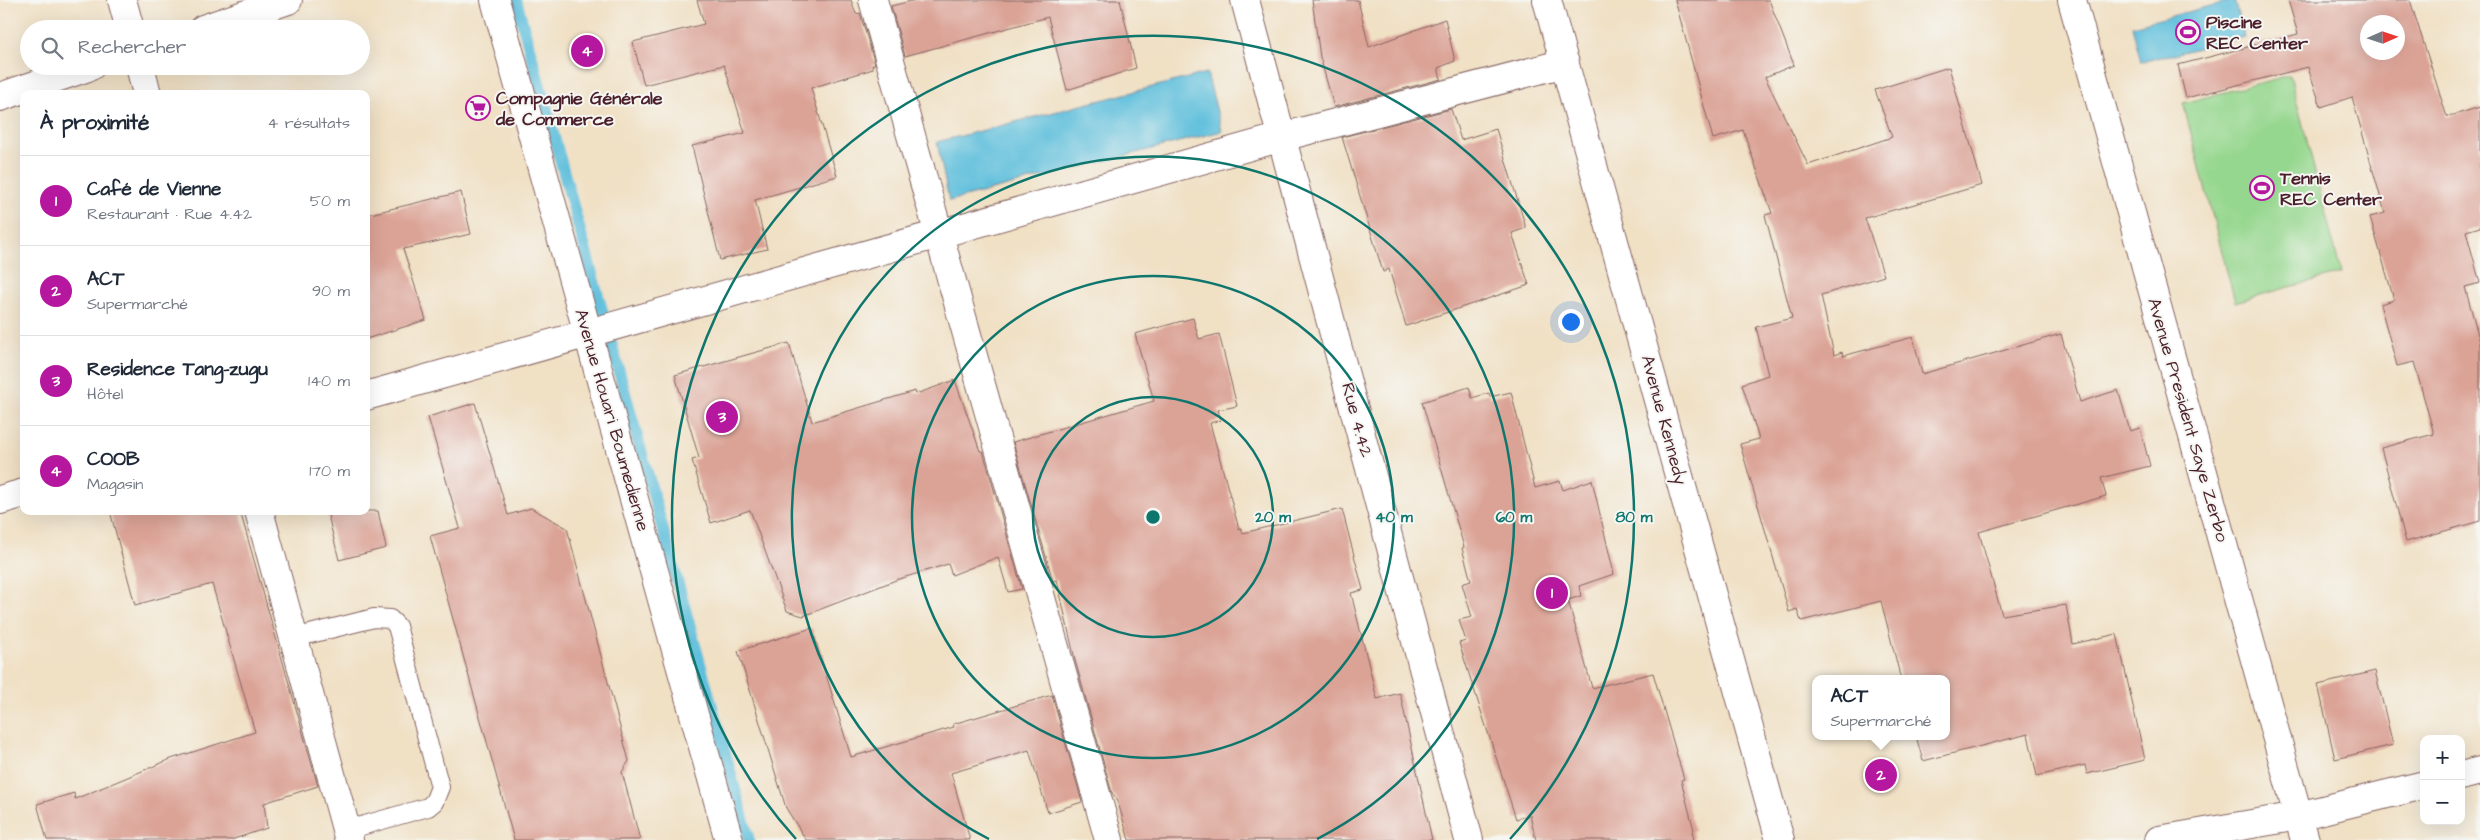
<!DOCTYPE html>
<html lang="fr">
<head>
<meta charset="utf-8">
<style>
	:root { --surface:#fff; --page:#f2f2f3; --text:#1f2937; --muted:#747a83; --line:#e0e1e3; --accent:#b5179e }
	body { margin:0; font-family:"Architects Daughter",sans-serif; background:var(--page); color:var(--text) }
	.controls { position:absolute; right:15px; bottom:15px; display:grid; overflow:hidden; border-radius:10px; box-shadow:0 5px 20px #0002 }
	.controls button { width:45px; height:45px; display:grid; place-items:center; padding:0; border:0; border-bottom:1px solid var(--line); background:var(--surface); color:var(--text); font:25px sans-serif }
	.compass { position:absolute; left:2360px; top:15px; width:45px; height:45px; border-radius:50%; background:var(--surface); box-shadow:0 5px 20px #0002; rotate:87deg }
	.you { position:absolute; left:1570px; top:321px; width:18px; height:18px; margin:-12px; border:4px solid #fff; border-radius:50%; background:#1a73e8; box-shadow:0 0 0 8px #1a73e833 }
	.badge { display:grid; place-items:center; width:32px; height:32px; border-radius:50%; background:var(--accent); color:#fff; font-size:16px; font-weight:700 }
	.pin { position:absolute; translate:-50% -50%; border:2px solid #fff; box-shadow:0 1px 5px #0006 }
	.popup { position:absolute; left:1812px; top:675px; width:138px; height:65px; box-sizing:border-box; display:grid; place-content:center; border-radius:10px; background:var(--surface); filter:drop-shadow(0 1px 4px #0005); font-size:16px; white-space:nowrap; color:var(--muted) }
	.popup b { font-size:19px; color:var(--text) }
	.popup::after { content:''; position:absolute; left:50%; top:100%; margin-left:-10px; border:10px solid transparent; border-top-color:var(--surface) }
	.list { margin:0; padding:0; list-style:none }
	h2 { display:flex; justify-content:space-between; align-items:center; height:65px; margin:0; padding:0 20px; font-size:21px }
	h2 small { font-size:16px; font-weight:400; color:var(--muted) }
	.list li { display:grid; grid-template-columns:32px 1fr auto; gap:15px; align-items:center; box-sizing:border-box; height:90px; padding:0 20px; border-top:1px solid var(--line) }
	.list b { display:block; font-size:19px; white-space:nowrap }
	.list p { margin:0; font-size:16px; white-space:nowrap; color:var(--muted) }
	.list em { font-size:16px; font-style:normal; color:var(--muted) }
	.icon { flex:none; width:28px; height:28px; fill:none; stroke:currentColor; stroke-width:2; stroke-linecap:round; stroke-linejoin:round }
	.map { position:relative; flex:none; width:2480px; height:840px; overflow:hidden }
	.search { position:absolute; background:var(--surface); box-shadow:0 5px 20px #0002; left:20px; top:20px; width:350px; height:55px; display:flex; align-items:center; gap:12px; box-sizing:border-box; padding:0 18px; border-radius:28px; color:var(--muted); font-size:19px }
	.panel { position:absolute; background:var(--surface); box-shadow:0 5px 20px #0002; left:20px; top:90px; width:350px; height:425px; border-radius:10px }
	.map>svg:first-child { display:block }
</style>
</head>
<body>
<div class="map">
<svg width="2480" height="840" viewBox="0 0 2480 840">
	<rect width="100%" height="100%" fill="#f6f6f2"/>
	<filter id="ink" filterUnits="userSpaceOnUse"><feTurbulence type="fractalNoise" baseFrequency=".02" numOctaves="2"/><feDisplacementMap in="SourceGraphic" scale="10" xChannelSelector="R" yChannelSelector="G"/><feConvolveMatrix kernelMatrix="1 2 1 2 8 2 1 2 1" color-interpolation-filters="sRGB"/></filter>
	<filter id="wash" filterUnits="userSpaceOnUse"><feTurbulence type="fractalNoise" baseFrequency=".0096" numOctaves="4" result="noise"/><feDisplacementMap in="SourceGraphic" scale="20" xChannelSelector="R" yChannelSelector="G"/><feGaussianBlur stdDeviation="1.12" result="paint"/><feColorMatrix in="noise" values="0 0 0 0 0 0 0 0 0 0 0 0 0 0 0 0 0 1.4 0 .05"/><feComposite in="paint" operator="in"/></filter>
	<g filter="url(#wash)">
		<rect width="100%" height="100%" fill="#f0e0c4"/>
		<!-- green -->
		<path fill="#95d78e" stroke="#707b5c" d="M2290,75l51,198 -106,29 -52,-199z"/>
		<!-- water -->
		<g fill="#5ebfdc" stroke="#546f84">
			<path d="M2234,0l10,37 -103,25 -9,-36z"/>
			<path d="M1207,73l15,58 -273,70 -12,-59z"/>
		</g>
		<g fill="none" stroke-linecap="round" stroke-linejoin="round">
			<!-- stream -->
			<path stroke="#5ebfdc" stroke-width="12" d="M516,0l233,840"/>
		</g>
		<g id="blocks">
			<!-- building -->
			<g fill="#dba396" fill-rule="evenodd">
				<path d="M697,0h154l5,14 4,-1 15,51 -3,1 1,4 -62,19 26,88 -82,24 12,49 -47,11 -28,-114 53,-13 -21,-68 -80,20 -11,-43 71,-18z"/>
				<path d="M915,0h205l16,68 -69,22 -19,-73 -143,39 -14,-50z"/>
				<path d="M1312,0h46l11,47 76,-28 10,42 -17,7 3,11 -107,28 -14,-50z"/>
				<path d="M1675,0h94l25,65 -29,12 43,88 84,-28 -17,-47 74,-23 33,118 -117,33 19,58 -63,19 13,60 8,-3 1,4 70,-19 9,37 139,-40 19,68 38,-12 12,41 10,-3 10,38 -49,12 5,18 -127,36 23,83 64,-10 7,39 44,-10 28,126 -58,14 -2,-9 -48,11 -9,-42 -105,27 -7,-25h30v-57h-45l-20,-78 -80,20 -4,-12 -8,3 -49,-168 19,-5 -17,-55 26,-9 -12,-48 36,-9 -27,-103 7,-2 -29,-83 -30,9z"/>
				<path d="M2288,0h122l37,117 33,-10v120l-14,4 14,52 -15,4 15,55v179l-74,21 -25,-94 53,-14 -20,-72 -17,4 -17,-62 14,-4 -24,-83 15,-4 -33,-116 -31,10 -13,-40 -122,31 -8,-33 120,-31zM2368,22h30v30h-30z"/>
				<path d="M1451,109l10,31 35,-11 30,99 -14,5 17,52 -123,41 -17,-57 -6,3 -41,-135z"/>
				<path d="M461,192l10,42 -68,15 23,71 -60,19v-124z"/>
				<path d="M1193,318l6,21 20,-5 18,72 -19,4 3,10 -11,3 29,106 2,-1 2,5 99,-24 21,81 -12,3 26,106 23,-6 32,147h-303l-12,-41 -5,-6 -37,-133 -18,-80 -4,1 -40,-139 141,-41 -19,-67z"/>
				<path d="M789,343l23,79 103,-31 1,3 39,-14 25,71h3l39,138 -14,3 -10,-35 -46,18 -4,-11 -52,16 -93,36 -16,-5 -37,-101 -39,13 -19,-63 7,-2 -24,-83z"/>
				<path d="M1469,387l3,11 17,-5 1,4 21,-5 24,96 25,-7 3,9 29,-10 22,94 -35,12 2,10 -13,4 24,88 61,-15 31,106 -3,1 13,50 -2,1 2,9h-158l-6,-25 -14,4 -57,-176 7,-2 -7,-21 13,-3 -10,-33 9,-3 -9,-33 2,-1 -42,-145z"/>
				<path d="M475,403l33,112 23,-7 36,20 62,233 -7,11 18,68h-126l-84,-304 30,-8 -32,-111z"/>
				<path d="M110,511h130l78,275 -54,17 3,25 -36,12h-184l-10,-36 37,-11 1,6 96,-40 84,-27 -43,-148 -77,21z"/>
				<path d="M327,511h51l8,37 -47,12z"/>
				<path d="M812,628l39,129 103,-30 -1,-3 99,-29 30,107 -34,11 -19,-63 -78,23 19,67h-164l-20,-32 -48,-157z"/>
				<path d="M2375,671l18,74 -58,14 -17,-74z"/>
			</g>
		</g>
	</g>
	<g filter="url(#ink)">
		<use href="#blocks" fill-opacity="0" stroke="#846361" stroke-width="1"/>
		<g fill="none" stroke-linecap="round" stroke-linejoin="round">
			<defs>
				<path id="lane" d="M294,638l80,-20 16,1 7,7 43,161 -6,15 -6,5 -81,23"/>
				<g id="street">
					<path d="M122,0l8,29"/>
					<path d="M873,0l236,840"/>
					<path d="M1245,0l224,840"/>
					<path d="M1547,0l233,840"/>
					<path d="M2072,0l233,840"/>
					<path d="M203,29l85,-29"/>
					<path d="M140,66l7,28"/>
					<path d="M0,97l91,-31"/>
					<path d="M366,396l916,-259 283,-74"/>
					<path d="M0,500l24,-7"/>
					<path d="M259,511l90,329"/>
					<path d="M2461,776l19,-5"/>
					<path d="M2159,840l139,-24 126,-31"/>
				</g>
				<path id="secondary" d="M495,0l234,840"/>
			</defs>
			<!-- lane casing -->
			<use href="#lane" stroke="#846361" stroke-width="20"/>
			<!-- street casing -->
			<use href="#street" stroke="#846361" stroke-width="30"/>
			<!-- secondary casing -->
			<use href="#secondary" stroke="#846361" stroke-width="30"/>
			<!-- lane -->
			<use href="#lane" stroke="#fff" stroke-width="18"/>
			<!-- street -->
			<use href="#street" stroke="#fff" stroke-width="28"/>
			<!-- secondary -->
			<use href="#secondary" stroke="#fff" stroke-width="28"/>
		</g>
	</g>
	<!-- distance rings -->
	<g fill="none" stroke="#0f766e" stroke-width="2.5">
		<circle cx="1153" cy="517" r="120"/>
		<circle cx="1153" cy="517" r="241"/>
		<path d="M989 839A361 361 0 1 1 1317 839"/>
		<path d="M796 839A481 481 0 1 1 1510 839"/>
	</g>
	<!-- icons -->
	<defs>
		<symbol id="stadium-ring" viewBox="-11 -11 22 22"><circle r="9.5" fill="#f6f6f2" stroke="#b5179e" stroke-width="1.5"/><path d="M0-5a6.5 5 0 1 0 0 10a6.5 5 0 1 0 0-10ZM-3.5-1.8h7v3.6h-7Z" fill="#b5179e"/></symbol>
		<symbol id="supermarket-ring" viewBox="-11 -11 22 22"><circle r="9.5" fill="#f6f6f2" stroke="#b5179e" stroke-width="1.5"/><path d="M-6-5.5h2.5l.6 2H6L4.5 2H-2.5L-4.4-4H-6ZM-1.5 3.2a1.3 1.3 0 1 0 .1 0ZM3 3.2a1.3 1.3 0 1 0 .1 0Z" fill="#b5179e"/></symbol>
	</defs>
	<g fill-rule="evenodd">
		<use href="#stadium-ring" x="2174" y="18" width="28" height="28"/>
		<use href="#supermarket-ring" x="464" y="94" width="28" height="28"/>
		<use href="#stadium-ring" x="2248" y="174" width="28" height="28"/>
	</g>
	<g text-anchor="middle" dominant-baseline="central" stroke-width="4" stroke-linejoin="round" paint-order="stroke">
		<!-- poi labels -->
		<g font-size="18" font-weight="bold" fill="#4a1f2b" stroke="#f6f6f2" text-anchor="start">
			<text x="2206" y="22">Piscine<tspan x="2206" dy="21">REC Center</tspan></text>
			<text x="496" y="98">Compagnie Générale<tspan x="496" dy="21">de Commerce</tspan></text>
			<text x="2280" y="178">Tennis<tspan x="2280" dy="21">REC Center</tspan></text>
		</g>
		<!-- street labels -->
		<g font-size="18" fill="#4a1f2b" stroke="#f6f6f2">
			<text transform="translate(612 420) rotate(74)">Avenue Houari Boumedienne</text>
			<text transform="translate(1357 420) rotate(75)">Rue 4.42</text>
			<text transform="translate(1664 420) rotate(75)">Avenue Kennedy</text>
			<text transform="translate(2188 420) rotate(74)">Avenue President Saye Zerbo</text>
		</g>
	</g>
	<circle cx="1153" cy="517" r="8" fill="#0f766e" stroke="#f6f6f2" stroke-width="2.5"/>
	<g font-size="15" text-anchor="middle" font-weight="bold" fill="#0f766e" stroke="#f6f6f2" stroke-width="4" stroke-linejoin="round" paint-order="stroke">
		<text x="1273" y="522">20 m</text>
		<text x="1394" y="522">40 m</text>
		<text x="1514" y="522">60 m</text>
		<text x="1634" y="522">80 m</text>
	</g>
</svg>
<div class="controls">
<button>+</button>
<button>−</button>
</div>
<svg class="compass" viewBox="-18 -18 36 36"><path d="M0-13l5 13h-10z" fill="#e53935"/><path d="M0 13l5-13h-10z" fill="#747a83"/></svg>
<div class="you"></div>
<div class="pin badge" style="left:1552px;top:593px">1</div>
<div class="pin badge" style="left:1881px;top:775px">2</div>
<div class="popup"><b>ACT</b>Supermarché</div>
<div class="pin badge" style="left:722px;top:417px">3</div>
<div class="pin badge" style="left:587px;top:51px">4</div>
<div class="search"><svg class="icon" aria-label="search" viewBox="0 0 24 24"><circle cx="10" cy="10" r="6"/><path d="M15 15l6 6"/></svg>Rechercher</div>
<section class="panel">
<h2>À proximité<small>4 résultats</small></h2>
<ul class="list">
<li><span class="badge">1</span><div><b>Café de Vienne</b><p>Restaurant · Rue 4.42</p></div><em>50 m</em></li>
<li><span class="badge">2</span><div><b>ACT</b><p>Supermarché</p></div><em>90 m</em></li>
<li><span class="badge">3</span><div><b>Residence Tang-zugu</b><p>Hôtel</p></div><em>140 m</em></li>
<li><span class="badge">4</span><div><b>COOB</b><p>Magasin</p></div><em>170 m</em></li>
</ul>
</section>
</div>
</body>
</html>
